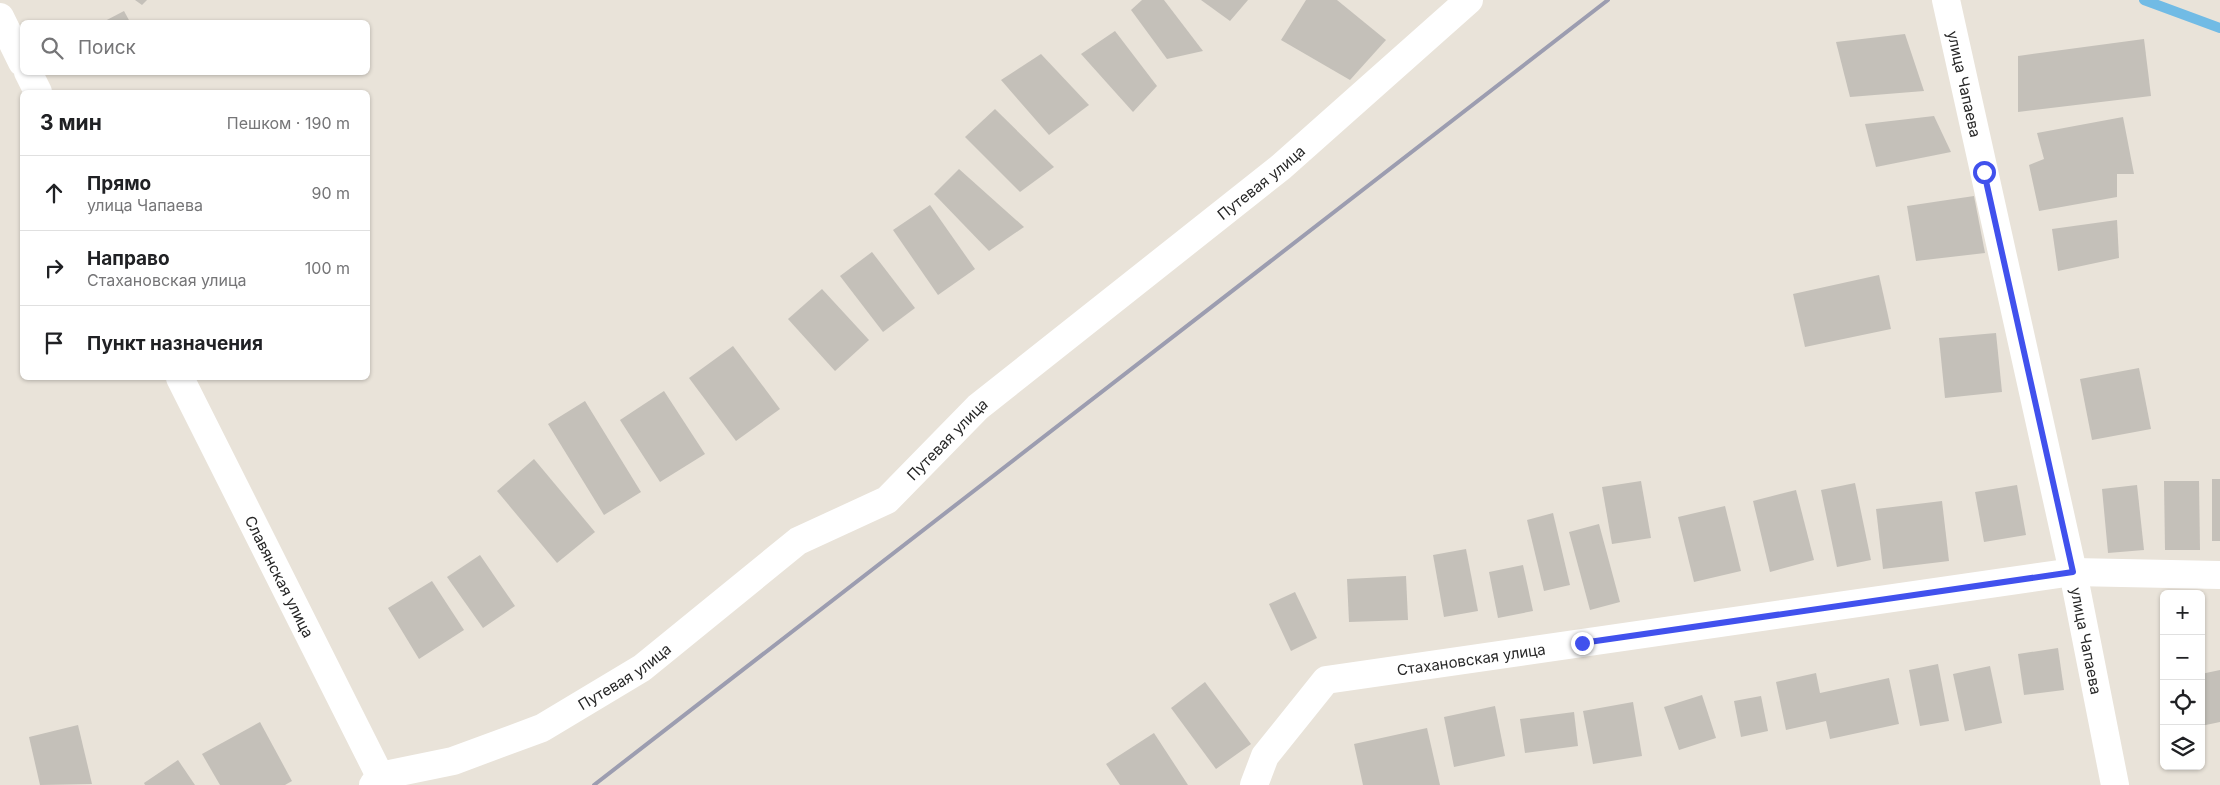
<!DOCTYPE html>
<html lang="ru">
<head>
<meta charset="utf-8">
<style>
	:root { --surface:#fff; --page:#f6f6f6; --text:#202124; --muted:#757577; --line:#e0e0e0 }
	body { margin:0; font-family:Inter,sans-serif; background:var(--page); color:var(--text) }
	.controls { position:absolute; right:15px; bottom:15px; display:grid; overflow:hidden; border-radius:8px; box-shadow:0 1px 4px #0004 }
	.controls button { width:45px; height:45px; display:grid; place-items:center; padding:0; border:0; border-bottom:1px solid var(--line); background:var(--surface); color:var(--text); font:25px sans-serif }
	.stop { position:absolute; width:15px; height:15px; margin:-11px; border:4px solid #4151ed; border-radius:50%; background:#fff }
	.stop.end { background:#4151ed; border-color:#fff; box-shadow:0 1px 5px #0008 }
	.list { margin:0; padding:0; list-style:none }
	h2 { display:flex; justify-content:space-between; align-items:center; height:65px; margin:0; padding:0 20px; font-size:21px }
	h2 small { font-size:16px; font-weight:400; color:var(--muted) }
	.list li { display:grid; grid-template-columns:32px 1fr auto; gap:15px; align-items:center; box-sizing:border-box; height:75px; padding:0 20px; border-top:1px solid var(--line) }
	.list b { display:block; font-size:19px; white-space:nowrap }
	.list p { margin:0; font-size:16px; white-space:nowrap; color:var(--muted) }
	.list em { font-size:16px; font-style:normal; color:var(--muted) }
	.icon { flex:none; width:28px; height:28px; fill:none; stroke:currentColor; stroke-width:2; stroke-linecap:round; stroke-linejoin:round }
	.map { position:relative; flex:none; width:2220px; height:785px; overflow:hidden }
	.search { position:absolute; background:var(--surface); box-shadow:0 1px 4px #0004; left:20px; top:20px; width:350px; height:55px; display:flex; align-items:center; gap:12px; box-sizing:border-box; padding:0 18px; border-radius:8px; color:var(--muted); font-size:19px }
	.panel { position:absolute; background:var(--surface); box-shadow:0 1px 4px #0004; left:20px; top:90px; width:350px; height:290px; border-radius:8px }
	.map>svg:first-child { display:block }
</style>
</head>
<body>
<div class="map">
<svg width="2220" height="785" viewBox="0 0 2220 785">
	<rect width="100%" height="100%" fill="#e9e3d9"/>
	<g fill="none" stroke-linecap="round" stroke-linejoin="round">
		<!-- stream -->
		<path stroke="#71bbe5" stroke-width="10" d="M2144,0l76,28"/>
	</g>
	<!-- building -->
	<g fill="#c4c0b9">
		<path d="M135,0h12l-5,5z"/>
		<path d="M1142,0h22l39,51 -36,8 -36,-49z"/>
		<path d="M1201,0h47l-18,21z"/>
		<path d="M1306,0h31l49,40 -36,40 -69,-40z"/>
		<path d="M124,11l6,11h-27z"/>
		<path d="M1115,31l42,55 -24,26 -52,-58z"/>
		<path d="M1905,34l19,57 -74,6 -14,-55z"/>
		<path d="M2144,39l7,57 -133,16v-56z"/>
		<path d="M1041,54l48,51 -40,30 -48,-55z"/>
		<path d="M995,109l59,58 -34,25 -55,-55z"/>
		<path d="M1934,116l17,36 -75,15 -11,-43z"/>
		<path d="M2123,117l11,57h-17v23l-78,14 -10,-46 15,-6 -7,-26z"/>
		<path d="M959,169l65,58 -35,24 -55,-57z"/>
		<path d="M1974,196l11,57 -69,8 -9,-55z"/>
		<path d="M930,205l45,64 -37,26 -45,-65z"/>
		<path d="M2117,220l2,38 -61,13 -6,-42z"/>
		<path d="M872,252l43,56 -32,24 -43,-56z"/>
		<path d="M1879,275l12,54 -86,18 -12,-53z"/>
		<path d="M822,289l47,51 -34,31 -47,-52z"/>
		<path d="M1996,333l6,59 -57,6 -6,-60z"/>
		<path d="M733,346l47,63 -44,32 -47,-63z"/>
		<path d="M2139,368l12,61 -59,11 -12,-61z"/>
		<path d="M664,391l41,63 -45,28 -40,-62z"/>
		<path d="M585,401l56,91 -37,23 -56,-91z"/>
		<path d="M534,459l61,73 -38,31 -60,-72z"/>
		<rect x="2212" y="479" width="8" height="62"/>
		<path d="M1641,481l10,57 -39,6 -10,-57z"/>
		<path d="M2164,481h35l1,69h-35z"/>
		<path d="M1855,483l16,77 -34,7 -16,-77z"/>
		<path d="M2017,485l9,50 -42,7 -9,-50z"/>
		<path d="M2137,485l7,65 -36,3 -6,-64z"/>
		<path d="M1796,490l18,70 -44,12 -17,-71z"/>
		<path d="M1942,501l7,60 -66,8 -7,-60z"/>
		<path d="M1725,506l16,65 -47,11 -16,-65z"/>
		<path d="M1553,513l17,72 -26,6 -17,-71z"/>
		<path d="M1599,524l21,78 -30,8 -21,-78z"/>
		<path d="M1466,549l12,62 -34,6 -11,-62z"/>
		<path d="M480,555l35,51 -32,22 -36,-51z"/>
		<path d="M1523,565l10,46 -35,7 -9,-46z"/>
		<path d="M1406,576l2,44 -59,2 -2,-43z"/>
		<path d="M432,581l32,49 -45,29 -31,-51z"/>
		<path d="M1295,592l22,46 -26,13 -22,-47z"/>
		<path d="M2058,648l6,42 -40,5 -6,-41z"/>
		<path d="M1938,664l11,57 -29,5 -11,-56z"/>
		<path d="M1990,666l12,57 -37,8 -12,-57z"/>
		<path d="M2220,670v52l-19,4v-52z"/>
		<path d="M1816,673l4,20 69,-15 10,46 -69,15 -4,-18 -40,9 -10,-48z"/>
		<path d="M1205,682l46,62 -35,25 -45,-61z"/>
		<path d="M1702,695l14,43 -37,12 -15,-43z"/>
		<path d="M1761,696l7,35 -27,6 -7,-36z"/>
		<path d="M1633,702l9,54 -49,8 -10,-53z"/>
		<path d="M1495,706l10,50 -51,11 -10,-50z"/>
		<path d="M1574,712l4,34 -53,7 -5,-34z"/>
		<path d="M260,722l32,59 -7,4h-65l-18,-31z"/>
		<path d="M78,725l14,59 -52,1 -11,-48z"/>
		<path d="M1427,728l13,57h-77l-9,-41z"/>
		<path d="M1154,733l34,52h-68l-14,-21z"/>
		<path d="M178,760l17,25h-50l-1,-2z"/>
	</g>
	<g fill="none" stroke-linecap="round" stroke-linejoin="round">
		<!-- minor -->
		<g stroke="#fff" stroke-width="28">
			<path id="s1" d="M1946,0l127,572 42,213"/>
			<path d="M0,17l22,45"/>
			<path d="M28,72l10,20"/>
			<path id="s2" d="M180,378l200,398"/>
			<path id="s3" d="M373,785l7,-9 73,-15 89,-33 100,-60 156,-127 89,-41 91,-93 303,-240 188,-167"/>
			<path id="s4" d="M1254,785l11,-29 61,-76 747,-108 147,3"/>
		</g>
		<!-- rail -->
		<path stroke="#9c9db0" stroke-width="4" d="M594,785l1014,-785"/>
	</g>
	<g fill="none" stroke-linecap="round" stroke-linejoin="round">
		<!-- route -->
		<path stroke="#4151ed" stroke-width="6" d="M1582,643l491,-71 -89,-400"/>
	</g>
	<g text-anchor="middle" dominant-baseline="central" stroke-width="5" stroke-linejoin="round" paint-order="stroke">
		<!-- street labels -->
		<g font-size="15" fill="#272727" stroke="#fff">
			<text stroke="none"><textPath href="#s1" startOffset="86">улица Чапаева</textPath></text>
			<text stroke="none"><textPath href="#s3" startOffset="1088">Путевая улица</textPath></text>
			<text stroke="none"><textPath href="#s3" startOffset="682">Путевая улица</textPath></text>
			<text stroke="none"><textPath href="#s2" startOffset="222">Славянская улица</textPath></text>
			<text stroke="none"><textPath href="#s1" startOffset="656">улица Чапаева</textPath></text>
			<text stroke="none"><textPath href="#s4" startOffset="275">Стахановская улица</textPath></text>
			<text stroke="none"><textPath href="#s3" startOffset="278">Путевая улица</textPath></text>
		</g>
	</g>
</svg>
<div class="controls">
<button>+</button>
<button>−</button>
<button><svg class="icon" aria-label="locate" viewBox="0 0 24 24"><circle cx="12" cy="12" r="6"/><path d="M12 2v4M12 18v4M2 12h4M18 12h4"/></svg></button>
<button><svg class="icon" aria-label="layers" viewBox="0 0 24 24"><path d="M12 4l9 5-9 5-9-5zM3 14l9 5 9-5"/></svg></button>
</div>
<div class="stop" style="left:1984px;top:172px"></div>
<div class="stop end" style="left:1582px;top:643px"></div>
<div class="search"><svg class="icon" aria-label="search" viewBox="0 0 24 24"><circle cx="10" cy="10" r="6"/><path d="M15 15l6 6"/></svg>Поиск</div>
<section class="panel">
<h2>3 мин<small>Пешком · 190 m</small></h2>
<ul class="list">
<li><svg class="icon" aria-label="ahead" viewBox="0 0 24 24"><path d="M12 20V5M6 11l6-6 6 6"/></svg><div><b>Прямо</b><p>улица Чапаева</p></div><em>90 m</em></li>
<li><svg class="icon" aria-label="right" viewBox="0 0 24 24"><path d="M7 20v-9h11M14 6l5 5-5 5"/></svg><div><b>Направо</b><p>Стахановская улица</p></div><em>100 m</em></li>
<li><svg class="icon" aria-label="arrive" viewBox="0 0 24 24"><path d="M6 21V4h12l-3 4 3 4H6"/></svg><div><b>Пункт назначения</b></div></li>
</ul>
</section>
</div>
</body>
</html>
